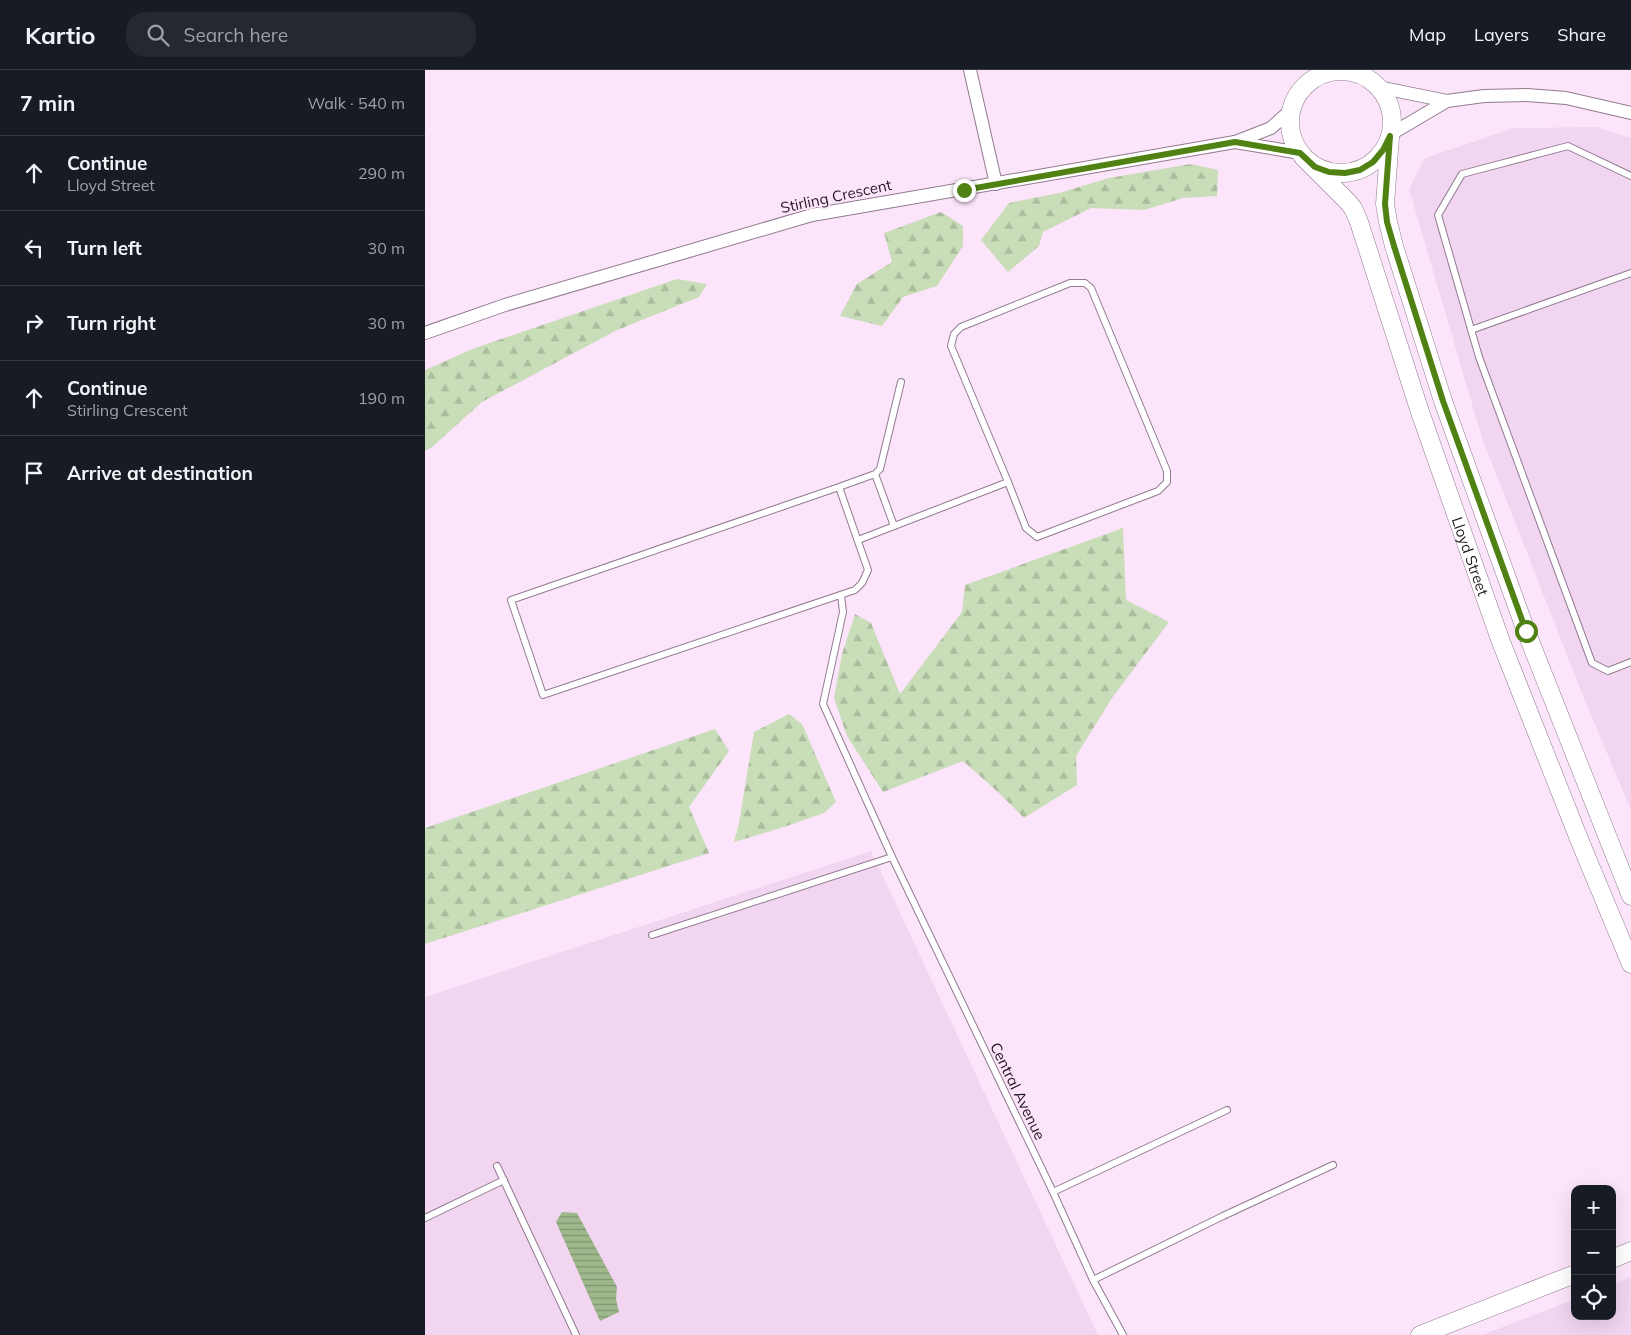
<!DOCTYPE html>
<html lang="en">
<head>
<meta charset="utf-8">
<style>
	:root { --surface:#171b24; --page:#242831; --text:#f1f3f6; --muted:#9ea1a6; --line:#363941 }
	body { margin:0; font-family:Mulish,sans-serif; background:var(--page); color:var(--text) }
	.controls { position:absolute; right:15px; bottom:15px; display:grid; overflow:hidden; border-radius:10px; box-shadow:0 5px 20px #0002 }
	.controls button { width:45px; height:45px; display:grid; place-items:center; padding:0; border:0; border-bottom:1px solid var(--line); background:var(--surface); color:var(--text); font:25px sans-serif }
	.stop { position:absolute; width:15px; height:15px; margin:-11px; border:4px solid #4f8113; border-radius:50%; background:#fff }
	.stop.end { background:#4f8113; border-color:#fff; box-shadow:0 1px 5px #0008 }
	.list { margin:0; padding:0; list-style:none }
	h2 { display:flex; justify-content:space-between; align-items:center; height:65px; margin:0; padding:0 20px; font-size:21px }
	h2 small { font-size:16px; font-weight:400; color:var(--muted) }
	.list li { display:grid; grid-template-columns:32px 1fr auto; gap:15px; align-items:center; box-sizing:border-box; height:75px; padding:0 20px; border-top:1px solid var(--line) }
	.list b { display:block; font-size:19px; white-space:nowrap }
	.list p { margin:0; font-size:16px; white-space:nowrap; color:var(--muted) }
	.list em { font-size:16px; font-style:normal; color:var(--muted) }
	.icon { flex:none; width:28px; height:28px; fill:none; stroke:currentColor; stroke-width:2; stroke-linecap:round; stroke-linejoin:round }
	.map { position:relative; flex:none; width:1206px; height:1265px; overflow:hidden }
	header { display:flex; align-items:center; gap:30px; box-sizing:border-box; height:70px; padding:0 25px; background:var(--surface); border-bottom:1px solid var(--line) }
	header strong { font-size:24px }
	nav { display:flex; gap:28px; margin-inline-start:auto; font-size:18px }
	.search { width:350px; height:45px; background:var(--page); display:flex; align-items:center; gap:12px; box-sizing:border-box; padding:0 18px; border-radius:20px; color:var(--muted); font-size:19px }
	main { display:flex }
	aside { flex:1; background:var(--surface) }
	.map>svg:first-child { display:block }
</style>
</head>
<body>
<header>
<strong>Kartio</strong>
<div class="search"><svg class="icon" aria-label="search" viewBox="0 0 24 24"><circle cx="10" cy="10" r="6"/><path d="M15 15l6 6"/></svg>Search here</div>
<nav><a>Map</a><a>Layers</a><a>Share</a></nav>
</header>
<main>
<aside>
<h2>7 min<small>Walk · 540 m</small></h2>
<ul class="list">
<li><svg class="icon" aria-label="ahead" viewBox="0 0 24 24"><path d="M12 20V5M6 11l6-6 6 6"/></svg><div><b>Continue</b><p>Lloyd Street</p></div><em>290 m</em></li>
<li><svg class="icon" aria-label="left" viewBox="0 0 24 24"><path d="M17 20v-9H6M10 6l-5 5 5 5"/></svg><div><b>Turn left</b></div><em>30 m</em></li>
<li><svg class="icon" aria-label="right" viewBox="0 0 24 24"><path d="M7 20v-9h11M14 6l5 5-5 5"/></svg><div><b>Turn right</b></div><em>30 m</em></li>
<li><svg class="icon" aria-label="ahead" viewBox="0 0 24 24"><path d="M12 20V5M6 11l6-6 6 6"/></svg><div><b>Continue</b><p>Stirling Crescent</p></div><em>190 m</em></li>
<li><svg class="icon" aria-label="arrive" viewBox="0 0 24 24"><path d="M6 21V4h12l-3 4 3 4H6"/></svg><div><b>Arrive at destination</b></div></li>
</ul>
</aside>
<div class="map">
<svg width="1206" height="1265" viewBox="0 0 1206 1265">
	<defs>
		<pattern id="forest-firs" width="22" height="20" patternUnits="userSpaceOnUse" patternTransform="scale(1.25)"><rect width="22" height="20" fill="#c8ddb8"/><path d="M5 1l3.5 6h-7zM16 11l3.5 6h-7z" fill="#acbd9e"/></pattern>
		<pattern id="water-rules" width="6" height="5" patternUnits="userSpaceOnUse" patternTransform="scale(1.25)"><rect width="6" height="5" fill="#9eb78b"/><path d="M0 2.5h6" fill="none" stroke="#809471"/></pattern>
	</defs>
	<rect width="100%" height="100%" fill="#fce5fa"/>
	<!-- built -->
	<g fill="#f2d5f1">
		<path d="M1172,57l34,11v672l-46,-109 -103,-263 -73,-249 16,-31 89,-30z"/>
		<path d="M446,781l227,484h-673v-338z"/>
		<path d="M1206,1207v58h-149l93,-36v17h37v-31z"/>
	</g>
	<!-- forest -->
	<g fill="url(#forest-firs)">
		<path d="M766,94l27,6 -1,26 -34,2 -39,12 -53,-2 -48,24 -4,14 -31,26 -27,-32 28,-37 50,-10 50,-15z"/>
		<path d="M516,142l22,14v20l-26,40 -34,11 -21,29 -42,-10 17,-32 35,-22 -8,-29z"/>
		<path d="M252,209l30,5 -8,13 -82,33 -135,72 -50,45 -7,4v-81l50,-22z"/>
		<path d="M698,458l3,72 43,22 -57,76 -36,58 1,29 -53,33 -25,-25 -36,-32 -80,31 -36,-56 -13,-38 8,-44 13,-40 16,9 29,71 62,-82 3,-27z"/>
		<path d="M364,644l13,10 34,78 -12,11 -40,14 -50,15 5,-19 15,-91z"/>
		<path d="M290,659l14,22 -40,56 20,46 -284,91v-116z"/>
	</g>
	<!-- water -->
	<path fill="url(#water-rules)" d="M137,1142l15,1 40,74 -1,12 3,13 -19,9 -44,-99z"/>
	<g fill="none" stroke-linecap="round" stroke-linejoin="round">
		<defs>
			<g id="service">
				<path d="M1206,106l-63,-30 -106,28 -24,41 41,142 113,306 16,8 23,-9"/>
				<path d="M1046,260l160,-57"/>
				<path d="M450,404l19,52"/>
				<path d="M414,417l29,83 -6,13 -7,7 -312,105 -32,-95 328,-113 36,-13 5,-5 21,-87"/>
				<path d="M433,470l150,-58 18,46 11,9 121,-46 9,-9v-11l-76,-183 -6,-5h-15l-109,44 -7,7 -3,12 57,136"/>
				<path d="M416,525l2,17 -20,92 69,153 161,335 40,88 30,55"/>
				<path d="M227,865l240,-78"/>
				<path d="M72,1096l79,169"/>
				<path d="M628,1122l174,-82"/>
				<path d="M0,1148l79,-38"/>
				<path d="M668,1210l130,-64 110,-51"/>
			</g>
			<g id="minor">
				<path d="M545,0l26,114"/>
				<path d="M953,17l69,14 37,-5 43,-1 39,3 65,15"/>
				<path d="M966,64l56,-33"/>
				<path d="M810,72l65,11"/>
				<path d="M0,263l80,-28 307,-90 423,-73 36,-14 21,-19"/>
			</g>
			<g id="secondary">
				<circle cx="916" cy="52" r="51"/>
				<path d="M965,67l-5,67 3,18 6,24 49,155 83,230 105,265"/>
				<path id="s1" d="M878,87l44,44 6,7 6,14 61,190 81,230 80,202 50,120"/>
				<path d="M1187,1189l19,-8"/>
				<path d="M995,1265l155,-61"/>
			</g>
		</defs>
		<!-- service casing -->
		<use href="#service" stroke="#907b8f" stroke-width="8"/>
		<!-- minor casing -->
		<use href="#minor" stroke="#907b8f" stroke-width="14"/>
		<!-- secondary casing -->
		<use href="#secondary" stroke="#907b8f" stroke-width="19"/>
		<!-- service -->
		<use href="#service" stroke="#fff" stroke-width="6"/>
		<!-- minor -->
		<use href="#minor" stroke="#fff" stroke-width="12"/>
		<!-- secondary -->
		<use href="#secondary" stroke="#fff" stroke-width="18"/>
	</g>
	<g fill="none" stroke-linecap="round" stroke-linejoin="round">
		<!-- route -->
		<path stroke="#4f8113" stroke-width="6" d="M539,120l271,-48 65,11 15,14 14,5 16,1 15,-3 13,-8 10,-12 7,-14 -5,68 2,18 7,24 49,155 83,230"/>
	</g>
	<g text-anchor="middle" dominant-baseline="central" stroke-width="4" stroke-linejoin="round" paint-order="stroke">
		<!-- street labels -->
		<g font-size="15" fill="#211921" stroke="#fce5fa">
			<text transform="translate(411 126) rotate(-12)">Stirling Crescent</text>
			<text stroke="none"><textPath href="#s1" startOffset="439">Lloyd Street</textPath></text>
			<text transform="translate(593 1021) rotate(64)">Central Avenue</text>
		</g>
	</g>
</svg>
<div class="controls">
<button>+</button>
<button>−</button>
<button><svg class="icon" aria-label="locate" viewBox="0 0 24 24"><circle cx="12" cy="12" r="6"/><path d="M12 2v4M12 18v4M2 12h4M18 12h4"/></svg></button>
</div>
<div class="stop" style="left:1101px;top:561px"></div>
<div class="stop end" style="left:539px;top:120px"></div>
</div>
</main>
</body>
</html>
